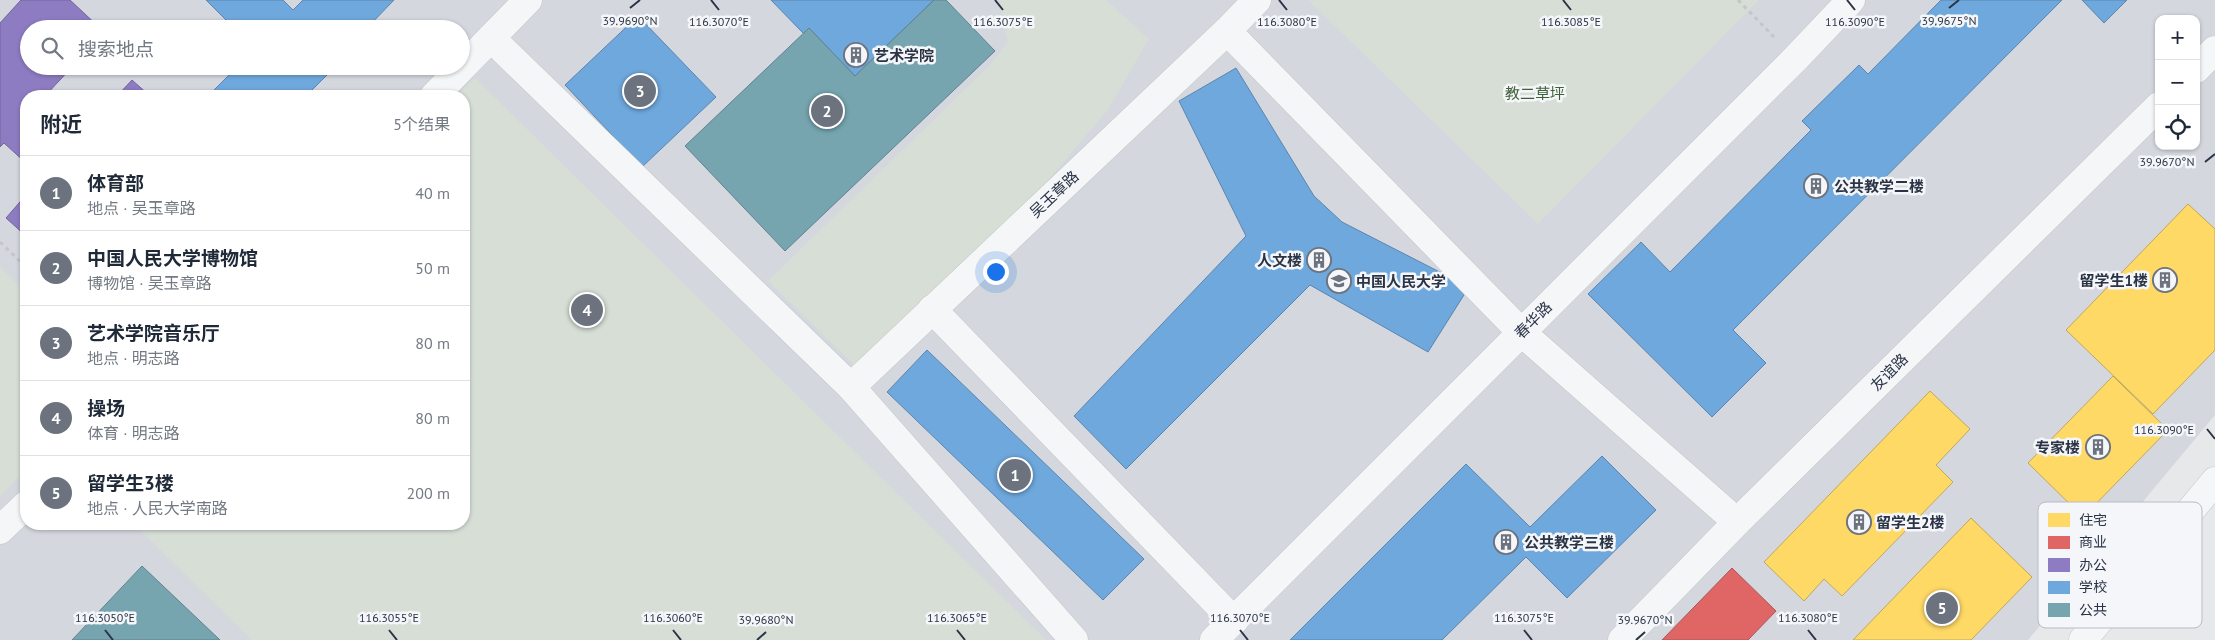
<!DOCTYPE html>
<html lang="zh">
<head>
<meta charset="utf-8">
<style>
	:root { --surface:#fff; --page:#f6f6f7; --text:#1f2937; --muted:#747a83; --line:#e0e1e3; --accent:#6c737f }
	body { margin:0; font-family:"PT Sans","Noto Sans SC",sans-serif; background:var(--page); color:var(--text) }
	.controls { position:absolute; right:15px; top:15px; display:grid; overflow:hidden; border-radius:10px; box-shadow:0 1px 4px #0004 }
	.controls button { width:45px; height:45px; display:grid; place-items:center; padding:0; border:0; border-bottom:1px solid var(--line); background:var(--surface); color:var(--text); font:25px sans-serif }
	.you { position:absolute; left:995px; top:271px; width:18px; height:18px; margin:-12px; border:4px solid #fff; border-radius:50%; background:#1a73e8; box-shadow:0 0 0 8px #1a73e833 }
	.badge { display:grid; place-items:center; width:32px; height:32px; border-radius:50%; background:var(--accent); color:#fff; font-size:16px; font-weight:700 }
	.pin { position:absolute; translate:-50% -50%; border:2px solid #fff; box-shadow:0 1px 5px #0006 }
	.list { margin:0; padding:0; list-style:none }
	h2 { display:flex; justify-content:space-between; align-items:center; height:65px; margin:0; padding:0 20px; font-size:21px }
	h2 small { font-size:16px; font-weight:400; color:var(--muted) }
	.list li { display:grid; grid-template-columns:32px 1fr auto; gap:15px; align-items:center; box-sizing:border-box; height:75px; padding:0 20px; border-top:1px solid var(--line) }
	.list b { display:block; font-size:19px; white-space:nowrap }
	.list p { margin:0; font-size:16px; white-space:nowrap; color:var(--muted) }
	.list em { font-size:16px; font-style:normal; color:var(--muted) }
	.icon { flex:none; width:28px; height:28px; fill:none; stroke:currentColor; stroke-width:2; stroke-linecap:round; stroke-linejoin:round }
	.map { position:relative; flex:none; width:2215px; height:640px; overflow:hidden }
	.search { position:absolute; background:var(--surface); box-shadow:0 1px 4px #0004; left:20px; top:20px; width:450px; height:55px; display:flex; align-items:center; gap:12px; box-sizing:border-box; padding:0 18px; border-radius:28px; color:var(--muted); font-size:19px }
	.panel { position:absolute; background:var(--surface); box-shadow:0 1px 4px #0004; left:20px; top:90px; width:450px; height:440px; border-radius:20px }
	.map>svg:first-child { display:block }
</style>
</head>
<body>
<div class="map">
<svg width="2215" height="640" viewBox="0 0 2215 640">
	<rect width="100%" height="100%" fill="#e6e8ea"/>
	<!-- built -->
	<path fill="#d4d7dd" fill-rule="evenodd" d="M0,0h2215v415l-187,225h-2028zM2159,19h37v127h-37zM29,29h432v37h-432zM26,96h438v428h-438z"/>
	<!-- green -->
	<g fill="#d6ded6">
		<path d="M999,0h107l43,39 -42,72 -69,81 -182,175 -88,-86 222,-216 18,-23z"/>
		<path d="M1308,0h451l-221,224z"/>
		<path d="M475,78l571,562h-794l-118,-116h330v-428h-7z"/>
		<path d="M0,267l26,25v178l-26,27z"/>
	</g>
	<!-- homes -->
	<g fill="#ffd966" stroke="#bfa85c">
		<path d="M2188,204l27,25v121l-62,64 -87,-84z"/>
		<path d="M2113,376l55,54 -85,87 -55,-54z"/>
		<path d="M1930,391l40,38 -34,36 17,17 -111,114 -18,-17 -20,22 -40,-39z"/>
		<path d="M1971,518l61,59 -61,63h-118z"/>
	</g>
	<!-- shops -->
	<path fill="#e06666" stroke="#aa575c" d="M1732,568l44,43 -28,29h-86z"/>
	<!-- offices -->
	<g fill="#8e7cc3" stroke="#70669d">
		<path d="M21,0h49l31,29h-72v37h44l-28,30h-19v67l-22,-20 -4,4v-124z"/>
		<path d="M132,80l18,16h-33z"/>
		<path d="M26,195v41l-20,-18z"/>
	</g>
	<!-- schools -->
	<g fill="#6fa8dc" stroke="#5b85af">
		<path d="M206,0h77l10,10 10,-10h91l-28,29h-131z"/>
		<path d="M771,0h163l-79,76 -46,-48 -5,6z"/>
		<path d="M1941,0h121l-329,330 33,33 -54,54 -124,-123 53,-52 29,30 141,-142 -9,-9 57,-56 9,9z"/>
		<path d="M2082,0h45l-23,23z"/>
		<path d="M638,16l78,81 -74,70 -77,-82z"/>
		<path d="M238,66h98l-30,30 -4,-3 -3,3h-91z"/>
		<path d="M1236,68l78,128 28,26 127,65 -41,65 -118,-67 -184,184 -52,-53 172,-180 -67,-135z"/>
		<path d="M927,350l217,209 -41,41 -216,-208z"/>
		<path d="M1602,456l54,54 -89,88 -41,-41 -84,83h-152l176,-176 64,63z"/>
	</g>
	<!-- public -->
	<g fill="#76a5af" stroke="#60838f">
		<path d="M934,0h12l49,51 -210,200 -100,-105 124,-118 46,48z"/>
		<path d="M142,566l78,74h-148z"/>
	</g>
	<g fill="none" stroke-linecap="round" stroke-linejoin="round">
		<defs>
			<g id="minor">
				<path d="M1227,31l294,301 216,190"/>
				<path d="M491,38l360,349 223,253"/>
				<path d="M2196,69l19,-19"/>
				<path d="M434,96l94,-96"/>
				<path d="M932,309l302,312"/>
				<path d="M851,387l376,-356 30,-31"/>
				<path d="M0,530l26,-25"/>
				<path d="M1214,640l582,-582 55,-58"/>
				<path d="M1622,640l115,-118 422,-416"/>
				<path d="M2083,640l132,-159"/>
			</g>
		</defs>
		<!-- minor casing -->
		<use href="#minor" stroke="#c4c6c8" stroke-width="29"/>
		<!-- path -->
		<g stroke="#c5c6ca" stroke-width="3" stroke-dasharray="4 4" stroke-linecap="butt">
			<path d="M1738,0l36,37"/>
			<path d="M0,242l26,25"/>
		</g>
		<!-- minor -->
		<use href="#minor" stroke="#f5f6f7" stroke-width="28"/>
	</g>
	<!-- ticks -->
	<path fill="none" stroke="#2b3445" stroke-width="2" d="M711,0l8,10M995,0l8,10M1279,0l8,10M1563,0l8,10M1847,0l8,10M630,8l10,-8M1949,8l10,-8M2205,162l10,-8M2207,429l8,10M105,630l8,10M389,630l8,10M673,630l8,10M957,630l8,10M1240,630l8,10M1524,630l8,10M1808,630l8,10M757,640l9,-8M1636,640l9,-8"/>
	<!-- icons -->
	<defs>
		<symbol id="building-ring" viewBox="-11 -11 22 22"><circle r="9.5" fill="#f4f6f9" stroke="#6c737f" stroke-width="1.5"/><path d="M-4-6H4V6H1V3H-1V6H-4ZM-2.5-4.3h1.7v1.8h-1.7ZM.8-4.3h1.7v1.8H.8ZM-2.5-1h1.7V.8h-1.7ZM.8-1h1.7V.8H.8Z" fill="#6c737f"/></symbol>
		<symbol id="university-ring" viewBox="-11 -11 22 22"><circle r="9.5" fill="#f4f6f9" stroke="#6c737f" stroke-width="1.5"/><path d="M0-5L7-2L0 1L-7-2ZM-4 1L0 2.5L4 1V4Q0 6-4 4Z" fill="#6c737f"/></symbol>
	</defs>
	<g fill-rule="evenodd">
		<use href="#building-ring" x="842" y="41" width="28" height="28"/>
		<use href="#building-ring" x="1802" y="172" width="28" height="28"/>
		<use href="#building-ring" x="1305" y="246" width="28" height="28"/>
		<use href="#building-ring" x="2151" y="266" width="28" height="28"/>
		<use href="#university-ring" x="1325" y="267" width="28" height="28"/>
		<use href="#building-ring" x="2084" y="433" width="28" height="28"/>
		<use href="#building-ring" x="1845" y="508" width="28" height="28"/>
		<use href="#building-ring" x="1492" y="528" width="28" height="28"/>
	</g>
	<g text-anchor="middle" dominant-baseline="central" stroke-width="5" stroke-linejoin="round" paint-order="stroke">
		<!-- poi labels -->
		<g font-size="15" font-weight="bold" fill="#2b3445" stroke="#f4f6f9" text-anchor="start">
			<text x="874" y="55">艺术学院</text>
			<text x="1834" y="186">公共教学二楼</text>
			<text x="1302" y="260" text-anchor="end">人文楼</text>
			<text x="2148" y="280" text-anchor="end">留学生1楼</text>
			<text x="1356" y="281">中国人民大学</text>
			<text x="2080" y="447" text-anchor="end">专家楼</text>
			<text x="1876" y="522">留学生2楼</text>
			<text x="1524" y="542">公共教学三楼</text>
		</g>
		<!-- park labels -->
		<g font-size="15" fill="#3f6138" stroke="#f4f6f9">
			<text x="1535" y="93">教二草坪</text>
		</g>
		<!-- street labels -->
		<g font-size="15" fill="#2b3445" stroke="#f4f6f9">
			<text transform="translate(1054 194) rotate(-43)">吴玉章路</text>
			<text transform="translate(1533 320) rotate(-45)">春华路</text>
			<text transform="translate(1889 372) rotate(-45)">友谊路</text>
		</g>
	</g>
	<!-- legend -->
	<rect x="2038" y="502" width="164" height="126" rx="8" fill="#f4f6f9" stroke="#b8bcc3" stroke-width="1"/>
	<rect x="2048" y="513" width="22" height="14" fill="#ffd966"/>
	<rect x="2048" y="536" width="22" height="13" fill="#e06666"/>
	<rect x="2048" y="558" width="22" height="14" fill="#8e7cc3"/>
	<rect x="2048" y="581" width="22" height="13" fill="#6fa8dc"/>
	<rect x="2048" y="603" width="22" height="14" fill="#76a5af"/>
	<g font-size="14" fill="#2b3445">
		<text x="2079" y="525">住宅</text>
		<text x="2079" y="547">商业</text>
		<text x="2079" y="570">办公</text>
		<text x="2079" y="592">学校</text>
		<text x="2079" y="615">公共</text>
	</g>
	<g font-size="12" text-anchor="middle" fill="#2b3445" stroke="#f4f6f9" stroke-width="5" stroke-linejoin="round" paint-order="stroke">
		<text x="630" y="25">39.9690°N</text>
		<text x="1949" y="25">39.9675°N</text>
		<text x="719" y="26">116.3070°E</text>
		<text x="1003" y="26">116.3075°E</text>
		<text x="1287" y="26">116.3080°E</text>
		<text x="1571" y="26">116.3085°E</text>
		<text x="1855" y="26">116.3090°E</text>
		<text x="2167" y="166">39.9670°N</text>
		<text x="2164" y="434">116.3090°E</text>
		<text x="105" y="622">116.3050°E</text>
		<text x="389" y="622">116.3055°E</text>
		<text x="673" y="622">116.3060°E</text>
		<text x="957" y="622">116.3065°E</text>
		<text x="1240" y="622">116.3070°E</text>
		<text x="1524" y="622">116.3075°E</text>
		<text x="1808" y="622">116.3080°E</text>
		<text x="766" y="624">39.9680°N</text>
		<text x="1645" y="624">39.9670°N</text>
	</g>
</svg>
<div class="controls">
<button>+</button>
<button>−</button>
<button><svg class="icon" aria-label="locate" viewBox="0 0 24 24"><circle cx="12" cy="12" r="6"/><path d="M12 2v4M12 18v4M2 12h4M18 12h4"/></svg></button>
</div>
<div class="you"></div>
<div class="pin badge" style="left:1015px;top:475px">1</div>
<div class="pin badge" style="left:827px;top:111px">2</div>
<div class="pin badge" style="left:640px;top:91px">3</div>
<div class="pin badge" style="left:587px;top:310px">4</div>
<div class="pin badge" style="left:1942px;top:608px">5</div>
<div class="search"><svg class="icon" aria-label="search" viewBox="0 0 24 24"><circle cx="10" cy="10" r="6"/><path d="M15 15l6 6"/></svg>搜索地点</div>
<section class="panel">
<h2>附近<small>5个结果</small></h2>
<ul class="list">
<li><span class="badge">1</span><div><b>体育部</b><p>地点 · 吴玉章路</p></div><em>40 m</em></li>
<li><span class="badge">2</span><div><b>中国人民大学博物馆</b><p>博物馆 · 吴玉章路</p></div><em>50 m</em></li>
<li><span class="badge">3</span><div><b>艺术学院音乐厅</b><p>地点 · 明志路</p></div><em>80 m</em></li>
<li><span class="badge">4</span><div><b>操场</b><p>体育 · 明志路</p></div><em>80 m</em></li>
<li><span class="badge">5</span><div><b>留学生3楼</b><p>地点 · 人民大学南路</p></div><em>200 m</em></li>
</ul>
</section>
</div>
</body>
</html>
